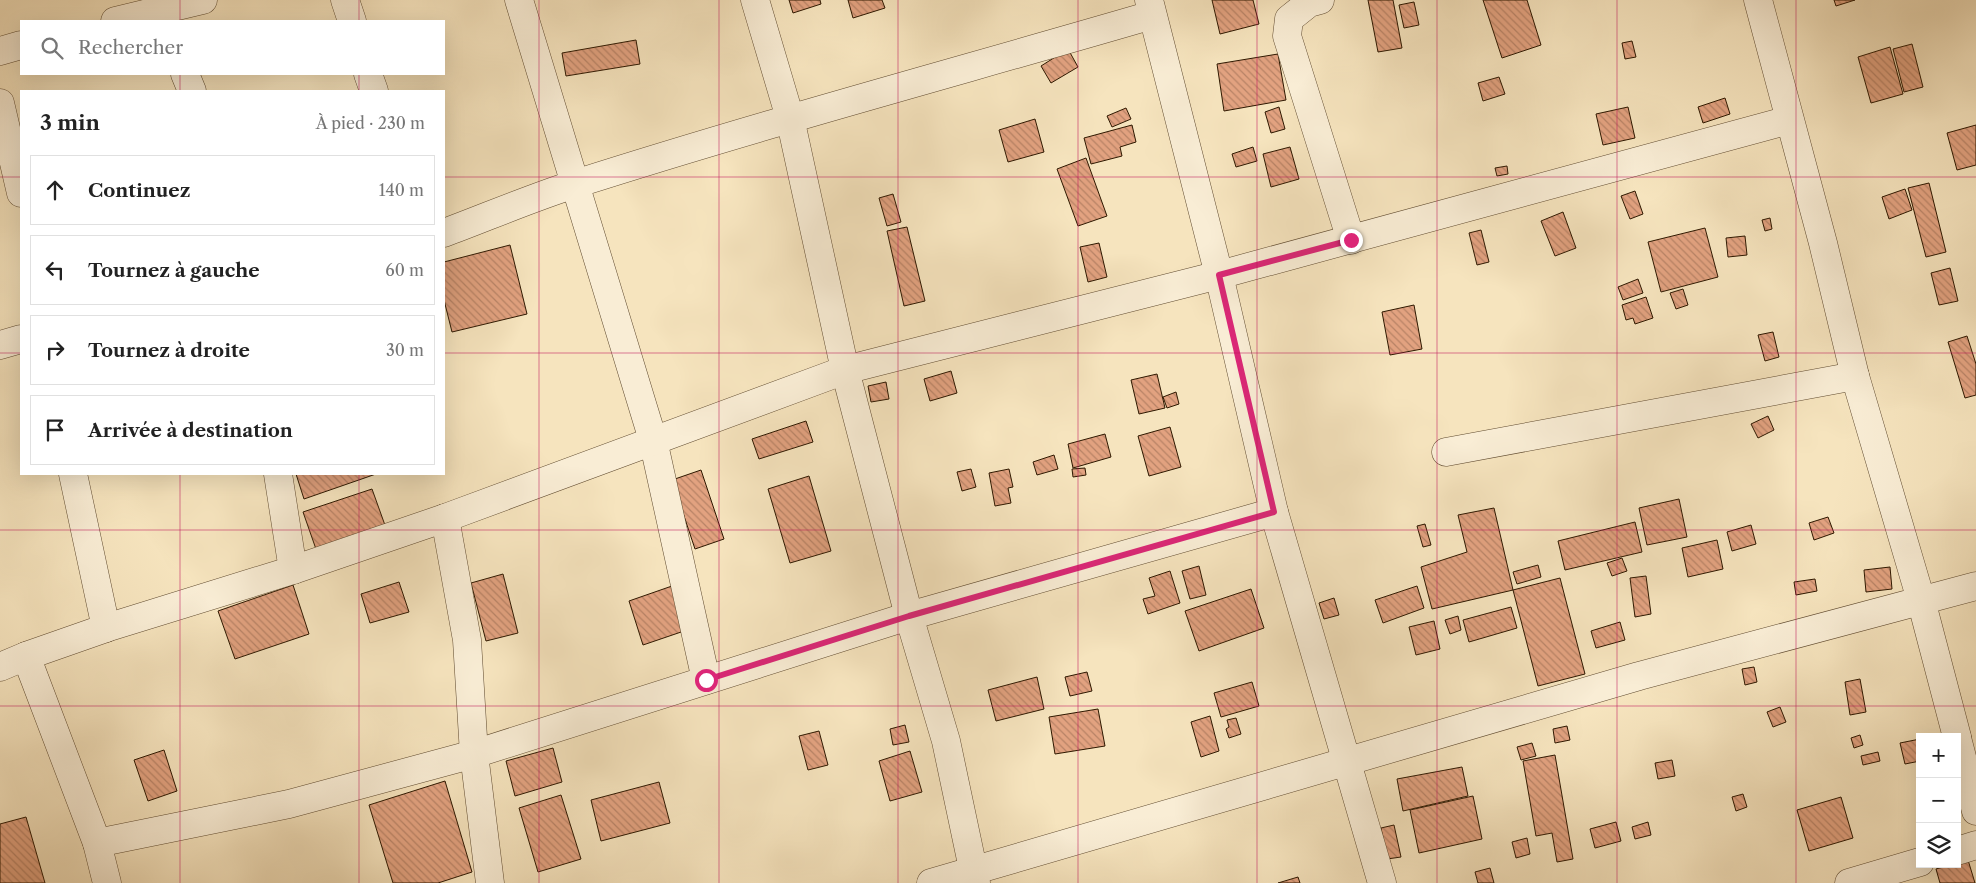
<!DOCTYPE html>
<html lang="fr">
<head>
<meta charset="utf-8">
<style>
	:root { --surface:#fff; --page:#f6f6f6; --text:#222; --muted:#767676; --line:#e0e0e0 }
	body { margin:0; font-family:"Libre Caslon Text",serif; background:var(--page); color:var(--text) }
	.controls { position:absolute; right:15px; bottom:15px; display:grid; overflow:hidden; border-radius:0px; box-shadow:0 5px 20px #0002 }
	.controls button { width:45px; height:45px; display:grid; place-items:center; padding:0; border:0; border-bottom:1px solid var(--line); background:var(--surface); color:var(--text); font:25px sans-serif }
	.stop { position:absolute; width:15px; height:15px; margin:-11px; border:4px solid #db2777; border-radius:50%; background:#fff }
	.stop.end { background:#db2777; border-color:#fff; box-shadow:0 1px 5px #0008 }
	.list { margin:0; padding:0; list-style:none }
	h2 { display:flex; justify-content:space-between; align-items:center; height:65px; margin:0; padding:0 20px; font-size:21px }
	h2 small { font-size:16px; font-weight:400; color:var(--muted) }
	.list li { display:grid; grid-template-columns:32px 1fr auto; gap:15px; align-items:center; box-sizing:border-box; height:70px; margin:0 10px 10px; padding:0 10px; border:1px solid var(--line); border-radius:0px }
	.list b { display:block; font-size:19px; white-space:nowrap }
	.list em { font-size:16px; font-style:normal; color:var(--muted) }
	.icon { flex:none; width:28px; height:28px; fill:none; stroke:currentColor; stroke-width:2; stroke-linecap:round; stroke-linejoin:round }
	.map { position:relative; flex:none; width:1976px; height:883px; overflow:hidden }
	.search { position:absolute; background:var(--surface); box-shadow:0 5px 20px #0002; left:20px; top:20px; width:425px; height:55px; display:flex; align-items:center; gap:12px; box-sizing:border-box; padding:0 18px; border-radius:0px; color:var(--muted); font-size:19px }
	.panel { position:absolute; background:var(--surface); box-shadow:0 5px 20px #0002; left:20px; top:90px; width:425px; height:385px; border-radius:0px }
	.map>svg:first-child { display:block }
</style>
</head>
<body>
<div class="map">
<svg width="1976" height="883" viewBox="0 0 1976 883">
	<defs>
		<pattern id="building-back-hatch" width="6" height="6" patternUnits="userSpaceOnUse" patternTransform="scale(1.25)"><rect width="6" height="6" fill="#e2a280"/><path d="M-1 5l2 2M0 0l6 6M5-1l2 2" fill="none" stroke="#b88366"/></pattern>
	</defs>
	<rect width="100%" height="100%" fill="#f6e4be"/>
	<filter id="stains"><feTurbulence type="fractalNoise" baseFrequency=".004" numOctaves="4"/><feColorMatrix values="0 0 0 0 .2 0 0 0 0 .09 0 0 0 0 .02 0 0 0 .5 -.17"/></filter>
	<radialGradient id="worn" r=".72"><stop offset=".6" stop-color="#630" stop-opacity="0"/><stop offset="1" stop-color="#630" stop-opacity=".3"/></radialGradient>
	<!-- building -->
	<g fill="url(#building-back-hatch)" stroke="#2e1800">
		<path d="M789,0h31l1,4 -28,9z"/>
		<path d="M848,0h34l3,8 -32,10z"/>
		<path d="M1212,0h41l6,24 -39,10z"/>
		<path d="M1368,0h25l9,48 -24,4z"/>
		<path d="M1483,0h44l14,45 -39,13z"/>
		<path d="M1834,0h21l-19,6z"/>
		<path d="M1414,2l5,23 -15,3 -5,-23z"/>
		<path d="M636,40l4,24 -74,12 -4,-23z"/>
		<path d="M1632,41l4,16 -11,2 -3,-16z"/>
		<path d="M1912,44l11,43 -19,5 -11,-43z"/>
		<path d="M1890,47l13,47 -32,9 -13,-46z"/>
		<path d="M1068,49l10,18 -27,16 -10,-17z"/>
		<path d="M1278,54l8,46 -62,11 -7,-47z"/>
		<path d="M1499,77l6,17 -22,7 -5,-18z"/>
		<path d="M1725,98l5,16 -27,9 -5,-16z"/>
		<path d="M1279,107l6,22 -14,4 -6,-21z"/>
		<path d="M1628,107l7,31 -32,7 -7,-31z"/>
		<path d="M1126,108l5,11 -19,8 -5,-11z"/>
		<path d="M1035,119l9,33 -36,10 -9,-32z"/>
		<path d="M1132,125l4,17 -16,5 2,9 -31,8 -7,-26z"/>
		<path d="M1976,125v40l-19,5 -10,-37z"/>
		<path d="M1253,147l4,14 -21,6 -4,-13z"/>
		<path d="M1290,147l9,32 -28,8 -8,-33z"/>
		<path d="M1086,158l21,58 -29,10 -21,-57z"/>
		<path d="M1507,166l1,8 -11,2 -2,-8z"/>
		<path d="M1929,183l17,69 -20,5 -18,-69z"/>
		<path d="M1905,189l7,21 -23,9 -7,-22z"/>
		<path d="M1635,191l8,23 -13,5 -9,-23z"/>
		<path d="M893,194l8,28 -14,4 -8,-28z"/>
		<path d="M1563,212l13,36 -21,8 -14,-35z"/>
		<path d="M1770,218l2,11 -7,2 -3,-11z"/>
		<path d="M907,227l18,74 -21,5 -17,-75z"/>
		<path d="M1705,228l13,49 -57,15 -13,-50z"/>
		<path d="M1481,230l8,32 -12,3 -8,-32z"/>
		<path d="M1745,236l2,19 -19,2 -2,-19z"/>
		<path d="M1099,243l8,34 -19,5 -8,-35z"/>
		<path d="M510,245l17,69 -75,18 -8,-32v-38z"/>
		<path d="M1950,268l8,33 -19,4 -8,-32z"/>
		<path d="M1638,279l5,14 -20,7 -5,-13z"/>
		<path d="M1683,289l5,16 -12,4 -6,-16z"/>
		<path d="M1646,297l7,21 -18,6 -2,-6 -7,2 -4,-15z"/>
		<path d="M1414,305l8,44 -32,6 -8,-43z"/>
		<path d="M1773,332l6,25 -14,4 -7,-26z"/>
		<path d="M1967,336l9,28v31l-11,3 -17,-56z"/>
		<path d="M951,371l6,22 -27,8 -6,-22z"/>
		<path d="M1157,374l8,34 -26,6 -8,-34z"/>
		<path d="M886,382l3,17 -18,3 -3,-16z"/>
		<path d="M1176,392l3,12 -12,4 -4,-11z"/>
		<path d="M1768,416l6,14 -16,8 -7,-14z"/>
		<path d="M806,421l7,21 -54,17 -7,-20z"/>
		<path d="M1170,427l11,40 -32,9 -11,-40z"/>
		<path d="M1105,434l6,23 -38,11 -5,-24z"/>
		<path d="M1054,455l4,14 -21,6 -4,-13z"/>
		<path d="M1085,468l1,7 -13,2 -1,-8z"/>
		<path d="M971,469l5,18 -14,4 -5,-19z"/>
		<path d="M1009,469l4,18 -5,1 3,15 -16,3 -6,-33z"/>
		<path d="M701,470l23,69 -29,10 -23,-69z"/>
		<path d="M296,474h80l-72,25z"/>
		<path d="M809,476l22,75 -41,12 -22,-74z"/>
		<path d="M372,489l14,39 -69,24 -14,-40z"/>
		<path d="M1679,499l8,38 -40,8 -8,-37z"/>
		<path d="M1494,508l19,82 -81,19 -11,-42 46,-15 -9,-37z"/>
		<path d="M1828,517l6,16 -20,7 -5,-17z"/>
		<path d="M1635,522l7,30 -77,18 -7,-29z"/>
		<path d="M1425,524l6,21 -8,2 -6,-21z"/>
		<path d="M1751,525l5,19 -24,7 -5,-19z"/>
		<path d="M1717,540l6,29 -35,8 -6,-29z"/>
		<path d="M1622,558l5,13 -15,5 -5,-13z"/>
		<path d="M1538,565l3,12 -24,7 -4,-12z"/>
		<path d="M1199,566l7,29 -16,4 -8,-28z"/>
		<path d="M1890,567l2,22 -26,3 -2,-22z"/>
		<path d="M1170,571l10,32 -32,11 -5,-15 12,-3 -6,-18z"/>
		<path d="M503,574l15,59 -32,8 -15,-58z"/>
		<path d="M1646,576l5,38 -16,3 -5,-39z"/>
		<path d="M1560,578l25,96 -47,12 -25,-96z"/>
		<path d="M1815,579l2,12 -21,4 -2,-13z"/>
		<path d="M399,582l10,30 -39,11 -9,-29z"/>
		<path d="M293,585l16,49 -74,25 -17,-48z"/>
		<path d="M672,586l15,44 -44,15 -14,-44z"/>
		<path d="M1417,586l7,22 -41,15 -8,-23z"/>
		<path d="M1251,589l13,39 -65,23 -14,-40z"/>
		<path d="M1334,598l5,17 -15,4 -5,-16z"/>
		<path d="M1511,607l6,21 -48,14 -6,-22z"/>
		<path d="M1458,616l3,14 -11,4 -5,-14z"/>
		<path d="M1434,621l6,28 -24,6 -7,-28z"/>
		<path d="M1620,622l5,18 -29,8 -5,-17z"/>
		<path d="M1754,667l3,15 -12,3 -3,-16z"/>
		<path d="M1087,672l5,19 -22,5 -5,-19z"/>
		<path d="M1037,677l7,32 -48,12 -8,-31z"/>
		<path d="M1860,679l6,33 -16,3 -5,-33z"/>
		<path d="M1252,682l7,24 -38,11 -7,-24z"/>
		<path d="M1780,707l6,15 -13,5 -6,-15z"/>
		<path d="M1098,709l7,37 -50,8 -6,-37z"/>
		<path d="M1210,716l9,35 -18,6 -10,-35z"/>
		<path d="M1236,718l5,16 -12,4 -3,-9 3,-2 -2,-7z"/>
		<path d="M905,725l4,17 -16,3 -3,-16z"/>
		<path d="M1567,726l3,14 -15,3 -2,-14z"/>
		<path d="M819,731l9,34 -20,5 -9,-34z"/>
		<path d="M1860,735l3,10 -9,3 -3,-10z"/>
		<path d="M1920,739v22l-15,3 -5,-21z"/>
		<path d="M1532,743l4,13 -15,4 -4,-13z"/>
		<path d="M553,748l9,34 -47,14 -9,-35z"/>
		<path d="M164,750l13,41 -29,10 -14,-41z"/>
		<path d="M910,751l12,41 -32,9 -11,-40z"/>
		<path d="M1878,752l2,9 -17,4 -2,-9z"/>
		<path d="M1555,755l18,104 -16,3 -5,-29 -16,3 -13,-75z"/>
		<path d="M1672,760l3,16 -17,3 -3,-16z"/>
		<path d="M1462,767l6,29 -65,15 -6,-32z"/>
		<path d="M445,781l27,91 -34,11h-45l-24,-78z"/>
		<path d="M659,782l11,41 -69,18 -10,-41z"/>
		<path d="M1743,794l4,13 -11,4 -4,-14z"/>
		<path d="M561,795l20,64 -43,13 -19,-64z"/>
		<path d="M1473,796l9,43 -63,14 -9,-43z"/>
		<path d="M1841,797l12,41 -44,13 -12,-41z"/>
		<path d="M26,817l19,66h-45v-59z"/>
		<path d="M1616,822l5,19 -26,7 -5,-19z"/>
		<path d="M1648,822l3,13 -16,4 -3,-12z"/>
		<path d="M1394,825l7,32 -14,2 -6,-31z"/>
		<path d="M1527,838l3,16 -14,4 -4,-16z"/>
		<path d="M1968,860l7,23h-35l-4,-14z"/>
		<path d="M1490,868l4,15h-16l-3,-11z"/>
		<path d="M1298,877l2,6h-22z"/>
	</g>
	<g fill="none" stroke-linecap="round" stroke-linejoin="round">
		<defs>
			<g id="street">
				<path d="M345,0l7,21"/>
				<path d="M519,0l134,440 53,240"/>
				<path d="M755,0l35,118 55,252 64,246 37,125 30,142"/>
				<path d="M1149,0l70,275 55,237 108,371"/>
				<path d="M1320,0l-11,3 -20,16 -2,17 64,204"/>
				<path d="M1758,0l65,243 32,133 66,224 36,137"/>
				<path d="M115,21l88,-21"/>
				<path d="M0,51l21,-6"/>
				<path d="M185,74l7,17"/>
				<path d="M368,74l6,17"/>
				<path d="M0,103l21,90"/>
				<path d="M444,233c43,-16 87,-35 131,-49 191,-61 385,-113 577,-169"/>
				<path d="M0,345l21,-6"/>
				<path d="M1446,452l409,-76"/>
				<path d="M73,474l33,154"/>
				<path d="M278,474l15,96"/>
				<path d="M445,518l22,122 7,114 16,129"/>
				<path d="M26,656l71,187 10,40"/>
				<path d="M0,667l26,-11 80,-28 187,-58 152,-52 400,-148 374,-95 570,-155"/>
				<path d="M1957,738l19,73"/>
				<path d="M97,843l192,-39 185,-50 435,-138 365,-104"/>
				<path d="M1957,851l19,-6"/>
				<path d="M931,883l708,-207 337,-90"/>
				<path d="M1849,883l71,-21"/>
			</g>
		</defs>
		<!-- street casing -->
		<use href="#street" stroke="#604b30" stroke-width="29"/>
		<!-- street -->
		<use href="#street" stroke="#f9edd5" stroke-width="28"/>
	</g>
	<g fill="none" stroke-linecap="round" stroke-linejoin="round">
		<!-- route -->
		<path stroke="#db2777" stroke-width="6" d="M706,680l203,-64 365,-104 -55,-237 132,-35"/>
	</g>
	<!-- grid -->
	<path fill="none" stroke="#c2185b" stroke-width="1" stroke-opacity="0.55" d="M180,0v21M359,0v21M539,0v883M719,0v883M898,0v883M1078,0v883M1257,0v883M1437,0v883M1617,0v883M1796,0v883M180,74v17M359,74v17M0,177h21M444,177h1532M0,353h21M444,353h1532M180,474v409M359,474v409M0,530h1976M0,706h1976"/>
	<rect width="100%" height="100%" filter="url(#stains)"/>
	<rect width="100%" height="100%" fill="url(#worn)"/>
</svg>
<div class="controls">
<button>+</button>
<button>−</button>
<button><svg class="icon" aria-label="layers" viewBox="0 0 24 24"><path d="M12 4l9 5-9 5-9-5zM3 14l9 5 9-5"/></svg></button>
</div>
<div class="stop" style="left:706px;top:680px"></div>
<div class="stop end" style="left:1351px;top:240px"></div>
<div class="search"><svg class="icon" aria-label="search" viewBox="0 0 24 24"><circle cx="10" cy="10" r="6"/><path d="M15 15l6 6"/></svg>Rechercher</div>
<section class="panel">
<h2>3 min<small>À pied · 230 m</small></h2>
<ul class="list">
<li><svg class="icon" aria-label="ahead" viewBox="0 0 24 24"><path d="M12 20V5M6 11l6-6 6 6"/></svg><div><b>Continuez</b></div><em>140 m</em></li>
<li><svg class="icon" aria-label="left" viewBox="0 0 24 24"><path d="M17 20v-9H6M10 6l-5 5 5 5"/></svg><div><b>Tournez à gauche</b></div><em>60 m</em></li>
<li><svg class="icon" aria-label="right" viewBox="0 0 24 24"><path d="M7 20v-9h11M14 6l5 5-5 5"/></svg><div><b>Tournez à droite</b></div><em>30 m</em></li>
<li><svg class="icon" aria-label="arrive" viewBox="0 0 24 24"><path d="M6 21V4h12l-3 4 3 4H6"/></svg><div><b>Arrivée à destination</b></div></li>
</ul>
</section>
</div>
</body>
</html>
